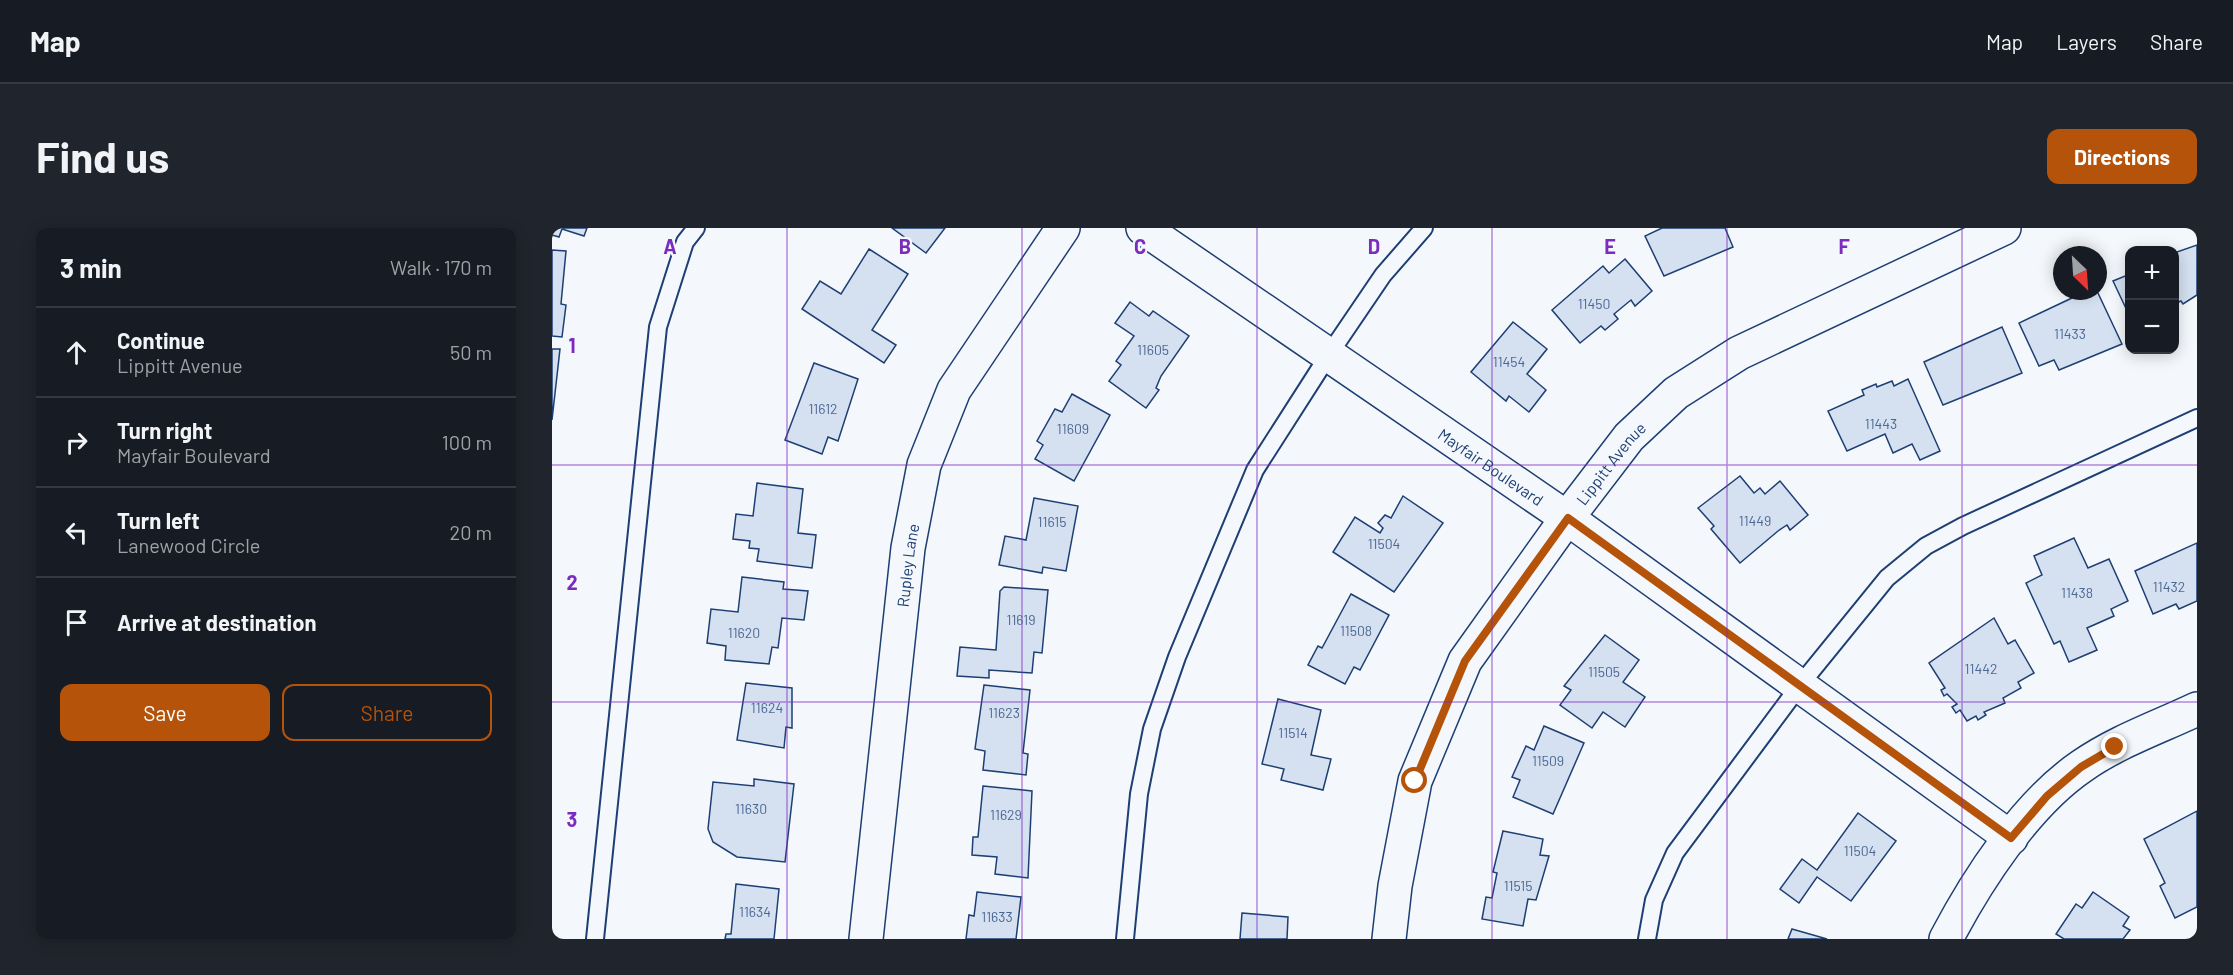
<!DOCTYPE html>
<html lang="en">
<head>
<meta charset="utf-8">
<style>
	:root { --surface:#171b24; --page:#20242c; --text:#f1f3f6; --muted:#9ea1a6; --line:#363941; --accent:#b45309 }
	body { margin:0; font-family:Barlow,sans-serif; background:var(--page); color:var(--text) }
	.controls { position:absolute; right:18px; top:18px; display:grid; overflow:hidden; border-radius:12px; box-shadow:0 3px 15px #0003 }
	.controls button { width:54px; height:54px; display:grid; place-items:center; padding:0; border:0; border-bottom:2px solid var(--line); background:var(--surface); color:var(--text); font:30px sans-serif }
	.compass { position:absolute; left:1501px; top:18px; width:54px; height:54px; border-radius:50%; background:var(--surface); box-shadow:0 3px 15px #0003; rotate:155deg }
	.stop { position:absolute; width:18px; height:18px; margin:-14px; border:4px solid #b45309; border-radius:50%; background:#fff }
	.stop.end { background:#b45309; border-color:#fff; box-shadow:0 2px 6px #0008 }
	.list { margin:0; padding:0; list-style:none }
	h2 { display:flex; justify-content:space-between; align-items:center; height:78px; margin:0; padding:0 24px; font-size:26px }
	h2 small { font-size:20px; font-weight:400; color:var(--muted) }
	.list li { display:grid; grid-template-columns:39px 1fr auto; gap:18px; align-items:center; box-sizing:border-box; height:90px; padding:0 24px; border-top:2px solid var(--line) }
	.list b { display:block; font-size:22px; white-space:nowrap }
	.list p { margin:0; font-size:20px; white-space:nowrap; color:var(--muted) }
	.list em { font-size:20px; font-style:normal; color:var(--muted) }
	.actions { display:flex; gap:12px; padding:18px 24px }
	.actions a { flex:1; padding:14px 0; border:2px solid var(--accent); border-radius:12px; text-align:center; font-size:21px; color:var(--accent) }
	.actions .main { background:var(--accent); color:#fff }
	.icon { flex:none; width:33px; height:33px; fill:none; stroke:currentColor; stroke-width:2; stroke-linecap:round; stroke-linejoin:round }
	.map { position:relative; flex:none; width:1645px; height:711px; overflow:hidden; border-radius:12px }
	header { display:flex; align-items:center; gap:36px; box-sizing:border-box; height:84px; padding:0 30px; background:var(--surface); border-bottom:2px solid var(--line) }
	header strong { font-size:28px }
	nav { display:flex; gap:33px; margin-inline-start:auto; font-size:21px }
	.intro { display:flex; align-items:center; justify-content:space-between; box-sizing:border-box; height:144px; padding:0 36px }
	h1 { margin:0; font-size:42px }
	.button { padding:15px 27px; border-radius:12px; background:var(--accent); color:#fff; font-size:21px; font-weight:700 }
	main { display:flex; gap:36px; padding:0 36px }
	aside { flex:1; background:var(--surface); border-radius:12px; box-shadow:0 3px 15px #0003 }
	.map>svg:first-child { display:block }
</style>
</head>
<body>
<header>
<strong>Map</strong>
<nav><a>Map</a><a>Layers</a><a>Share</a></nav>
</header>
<div class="intro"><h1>Find us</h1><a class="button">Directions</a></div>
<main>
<aside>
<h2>3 min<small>Walk · 170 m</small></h2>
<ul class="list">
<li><svg class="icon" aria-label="ahead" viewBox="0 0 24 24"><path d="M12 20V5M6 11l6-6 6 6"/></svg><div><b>Continue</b><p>Lippitt Avenue</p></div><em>50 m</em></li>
<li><svg class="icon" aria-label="right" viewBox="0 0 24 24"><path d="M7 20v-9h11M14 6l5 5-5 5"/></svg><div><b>Turn right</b><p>Mayfair Boulevard</p></div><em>100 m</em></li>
<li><svg class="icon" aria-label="left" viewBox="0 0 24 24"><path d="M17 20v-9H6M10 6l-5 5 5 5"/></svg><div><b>Turn left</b><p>Lanewood Circle</p></div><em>20 m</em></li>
<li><svg class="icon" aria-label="arrive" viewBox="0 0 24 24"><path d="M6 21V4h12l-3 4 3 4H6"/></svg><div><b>Arrive at destination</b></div></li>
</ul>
<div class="actions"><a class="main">Save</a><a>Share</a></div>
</aside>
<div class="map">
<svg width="1645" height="711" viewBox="0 0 1645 711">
	<rect width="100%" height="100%" fill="#f4f7fb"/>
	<!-- building -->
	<g fill="#d5e0f0" stroke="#1d3f73" stroke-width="1.5">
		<path d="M0,0h35l-3,8 -22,-7 -3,8 -7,-2z"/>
		<path d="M340,0h53l-19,25z"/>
		<path d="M1110,0h63l8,19 -69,29 -19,-40z"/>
		<path d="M1645,17v50l-14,9 -2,-3 -7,3v-51z"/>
		<path d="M317,21l39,25 -36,56 24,15 -12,18 -82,-54 18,-28 21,13z"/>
		<path d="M0,22l14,1 -5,53 5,1 -4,32 -10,-1z"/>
		<path d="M1073,31l27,32 -17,15 -4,-6 -17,14 4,5 -13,11 -4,-4 -21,17 -28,-33 51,-44 6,7z"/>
		<path d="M1578,46v43l-17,-36z"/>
		<path d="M1523,63h22l25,53 -63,26 -5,-10 -15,6 -20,-43 55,-26 -2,-5z"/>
		<path d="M578,74l19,14 4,-5 36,25 -28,40 -5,12 3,2 -13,18 -37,-27 12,-16 -5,-4 18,-25 -19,-13z"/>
		<path d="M961,94l34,27 -20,25 19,16 -17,22 -20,-16 -3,5 -35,-29z"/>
		<path d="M1450,99l20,46 -79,32 -19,-43z"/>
		<path d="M0,121h8l-8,71z"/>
		<path d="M262,135l44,16 -20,62 -10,-4 -6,17 -37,-14z"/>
		<path d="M1356,151l32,72 -20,9 -8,-16 -19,9 -8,-19 -38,17 -19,-40 36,-16 -2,-5 14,-6 1,3 15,-6 2,5z"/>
		<path d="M520,166l38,21 -36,66 -39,-22 8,-14 -6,-4 18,-32 7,3z"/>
		<path d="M1188,248l14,17 6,-5 5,6 15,-13 28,34 -18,15 -3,-5 -9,6 -38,32 -29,-34 3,-3 -16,-18z"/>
		<path d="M205,255l46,6 -5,44 18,2 -4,33 -55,-7 2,-12 -10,-1 1,-7 -17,-2 3,-25 17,2z"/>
		<path d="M851,268l40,27 -49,69 -61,-40 22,-35 25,16 3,-5 -5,-5 7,-8 6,3z"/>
		<path d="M482,270l44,8 -12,65 -23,-4 -1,6 -43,-8 6,-29 21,4z"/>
		<path d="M1522,310l14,30 21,-9 19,42 -17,8 3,7 -27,12 10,22 -28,12 -9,-21 -6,3 -28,-61 16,-8 -8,-19z"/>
		<path d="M1645,315v58l-18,8 -3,-5 -23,10 -18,-43z"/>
		<path d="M190,349l42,5 -1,7 25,2 -4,29 -22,-2 -4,30 -6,-1 -3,17 -44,-4 1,-14 -19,-3 4,-34 27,3z"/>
		<path d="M452,359l44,3 -6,63 -8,-1 -2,21 -43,-3v8l-32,-2 3,-29 36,3 4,-59z"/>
		<path d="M799,366l38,21 -29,55 -6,-3 -9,17 -37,-19 10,-19 4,2z"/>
		<path d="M1442,390l14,26 7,-4 19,33 -16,9 3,6 -18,10 2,5 -21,9 2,3 -8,5 -2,-4 -9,5 -7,-11 -4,3 -4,-6 5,-3 -10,-10 -3,2 -3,-6 4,-2 -16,-25z"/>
		<path d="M1053,407l34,25 -16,22 22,15 -20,30 -22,-15 -11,16 -32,-23 11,-15 -7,-4z"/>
		<path d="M194,455l46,5v40l-6,-1 -2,21 -47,-8z"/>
		<path d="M432,457l46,5 -7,63 5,1 -2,21 -43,-5 2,-19 -10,-2z"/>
		<path d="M726,471l43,11 -10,45 20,4 -8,31 -42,-10 3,-11 -22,-5z"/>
		<path d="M992,498l40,17 -31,71 -40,-17 7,-17 -8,-3 14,-31 8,4z"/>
		<path d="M202,551l40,5 -9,78 -48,-5 -24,-15 -5,-13 5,-47 41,4z"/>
		<path d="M431,558l49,5 -4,87 -33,-4 2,-17 -25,-2 1,-18h5z"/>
		<path d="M1645,583v96l-22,11 -15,-32 5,-3 -21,-44z"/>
		<path d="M1306,585l38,28 -45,60 -34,-24 -18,26 -19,-14 22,-30 15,11z"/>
		<path d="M951,603l40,8 -3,16 9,1 -13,44 -8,-1 -5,27 -41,-7 4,-22 6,1 5,-25 -4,-1z"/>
		<path d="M184,656l43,5 -5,50h-49l1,-5h5z"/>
		<path d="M425,664l44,5 -5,42h-50l3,-24 5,1z"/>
		<path d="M1541,664l36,25 -6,9 7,4 -7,9h-59l-8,-5 20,-30 6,4z"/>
		<path d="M690,685l46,4 -1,22h-47z"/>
		<path d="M1240,701l35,10h-39z"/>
	</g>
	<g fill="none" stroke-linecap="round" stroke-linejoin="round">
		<defs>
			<g id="service">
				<path d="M43,711l63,-612 27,-85 11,-14"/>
				<path d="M573,711l14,-145 13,-65 25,-72 78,-187 73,-114 55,-81 41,-47"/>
				<path d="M1095,711l7,-39 21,-47 125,-168 87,-107 39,-32 37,-20 234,-108"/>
			</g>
			<g id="minor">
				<path id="s1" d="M591,0l424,290 444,320"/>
				<path id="s2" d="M314,711l42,-391 16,-83 30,-75 109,-162"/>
				<path id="s3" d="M837,711l6,-53 20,-105 50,-120 102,-143 62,-81 47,-44 63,-40 265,-125"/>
				<path d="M1394,711c31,-59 80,-135 136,-173 34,-24 77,-39 115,-57"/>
			</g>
		</defs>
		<!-- service casing -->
		<use href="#service" stroke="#1d3f73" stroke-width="20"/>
		<!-- minor casing -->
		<use href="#minor" stroke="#1d3f73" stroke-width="36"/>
		<!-- service -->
		<use href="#service" stroke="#f4f7fb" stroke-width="16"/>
		<!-- minor -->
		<use href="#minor" stroke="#f4f7fb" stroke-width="33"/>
	</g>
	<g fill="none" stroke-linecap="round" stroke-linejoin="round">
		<!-- route -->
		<path stroke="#b45309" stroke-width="8" d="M863,553l50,-120 103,-143 443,320 36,-42 34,-29 34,-20"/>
	</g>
	<!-- grid -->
	<path fill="none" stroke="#7b2cbf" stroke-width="1.5" stroke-opacity="0.55" d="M235,0v711M470,0v711M705,0v711M940,0v711M1175,0v711M1410,0v711M0,237h1645M0,474h1645"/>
	<g text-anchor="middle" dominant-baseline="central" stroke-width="4.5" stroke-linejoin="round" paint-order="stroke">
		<!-- number labels -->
		<g font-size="14" fill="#4b6792">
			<text x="1042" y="75">11450</text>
			<text x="1518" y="105">11433</text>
			<text x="601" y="121">11605</text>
			<text x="957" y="133">11454</text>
			<text x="271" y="180">11612</text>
			<text x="1329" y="195">11443</text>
			<text x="521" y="200">11609</text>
			<text x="1203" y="292">11449</text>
			<text x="500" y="293">11615</text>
			<text x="832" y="315">11504</text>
			<text x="1617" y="358">11432</text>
			<text x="1525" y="364">11438</text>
			<text x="469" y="391">11619</text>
			<text x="804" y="402">11508</text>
			<text x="192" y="404">11620</text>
			<text x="1429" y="440">11442</text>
			<text x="1052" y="443">11505</text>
			<text x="215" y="479">11624</text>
			<text x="452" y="484">11623</text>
			<text x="741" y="504">11514</text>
			<text x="996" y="532">11509</text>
			<text x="199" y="580">11630</text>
			<text x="454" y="586">11629</text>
			<text x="1308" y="622">11504</text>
			<text x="966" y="657">11515</text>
			<text x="203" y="683">11634</text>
			<text x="445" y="688">11633</text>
		</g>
		<!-- street labels -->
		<g font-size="16" fill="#1d3f73" stroke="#f4f7fb">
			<text stroke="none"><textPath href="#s3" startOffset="536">Lippitt Avenue</textPath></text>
			<text stroke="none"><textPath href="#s1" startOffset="422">Mayfair Boulevard</textPath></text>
			<text stroke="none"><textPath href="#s2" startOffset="376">Rupley Lane</textPath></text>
		</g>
	</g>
	<g font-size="20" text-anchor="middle" font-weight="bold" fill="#7b2cbf" stroke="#f4f7fb" stroke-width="4.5" stroke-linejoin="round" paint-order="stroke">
		<text x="118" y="26">A</text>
		<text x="353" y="26">B</text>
		<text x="588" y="26">C</text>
		<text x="822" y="26">D</text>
		<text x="1058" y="26">E</text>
		<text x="1292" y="26">F</text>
		<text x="20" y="125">1</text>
		<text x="20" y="362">2</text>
		<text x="20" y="599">3</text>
	</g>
</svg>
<div class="controls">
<button>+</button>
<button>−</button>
</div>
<svg class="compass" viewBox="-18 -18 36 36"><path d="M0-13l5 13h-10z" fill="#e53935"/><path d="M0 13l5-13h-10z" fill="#9ea1a6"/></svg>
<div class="stop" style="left:863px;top:553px"></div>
<div class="stop end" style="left:1563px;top:519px"></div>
</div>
</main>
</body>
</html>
